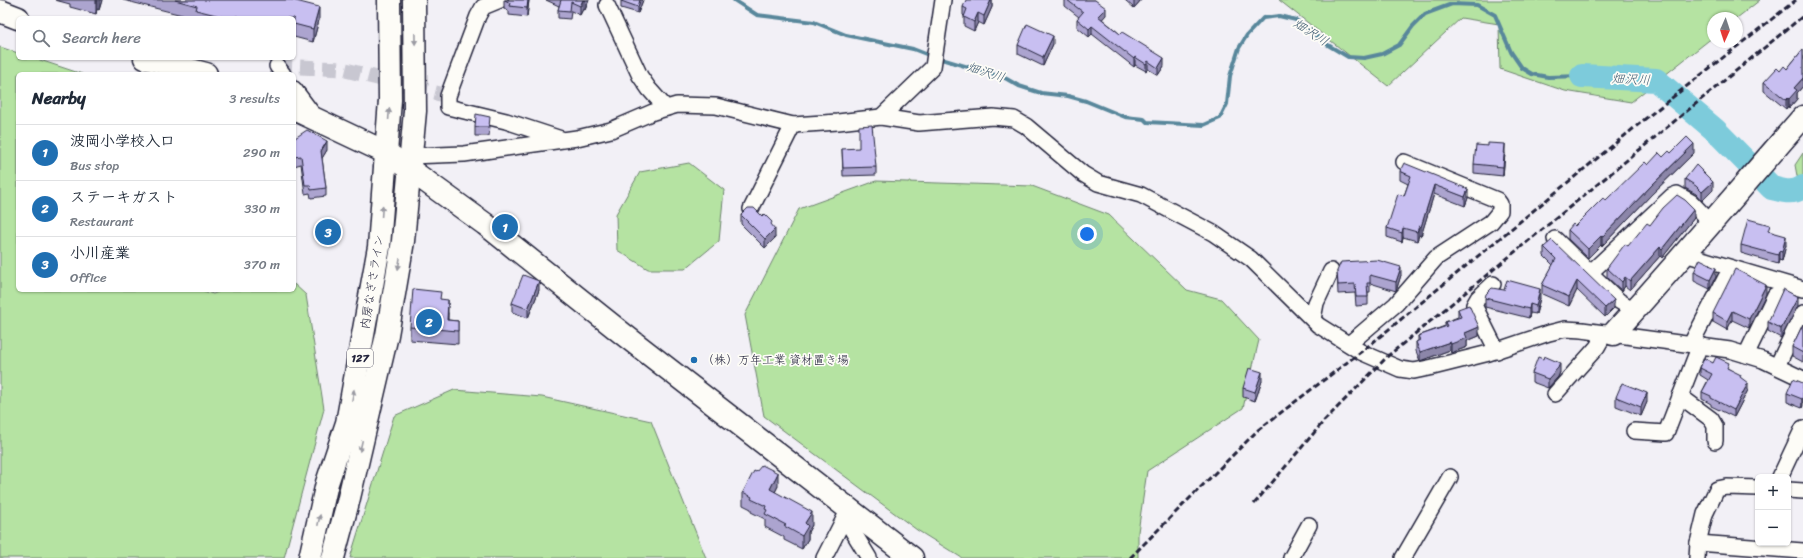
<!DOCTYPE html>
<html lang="en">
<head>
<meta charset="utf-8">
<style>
	:root { --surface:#fff; --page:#f2f2f3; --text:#1f2937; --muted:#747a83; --line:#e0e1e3; --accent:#1f6fb2 }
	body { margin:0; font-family:Sriracha,"Klee One",sans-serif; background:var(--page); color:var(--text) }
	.controls { position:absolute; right:12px; bottom:12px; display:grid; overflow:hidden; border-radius:6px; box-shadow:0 1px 3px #0004 }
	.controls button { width:36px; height:36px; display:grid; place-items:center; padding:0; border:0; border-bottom:1px solid var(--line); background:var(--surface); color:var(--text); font:20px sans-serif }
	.compass { position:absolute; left:1707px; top:12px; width:36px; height:36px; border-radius:50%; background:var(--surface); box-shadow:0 1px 3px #0004; rotate:183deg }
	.you { position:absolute; left:1087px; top:234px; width:14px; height:14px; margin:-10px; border:3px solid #fff; border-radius:50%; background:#1a73e8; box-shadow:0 0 0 6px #1a73e833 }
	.badge { display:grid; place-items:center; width:26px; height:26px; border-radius:50%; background:var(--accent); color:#fff; font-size:13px; font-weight:700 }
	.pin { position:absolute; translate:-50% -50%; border:2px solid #fff; box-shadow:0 1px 4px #0006 }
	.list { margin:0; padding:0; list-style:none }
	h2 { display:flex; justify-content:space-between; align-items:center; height:52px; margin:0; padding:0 16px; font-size:17px }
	h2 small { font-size:13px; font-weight:400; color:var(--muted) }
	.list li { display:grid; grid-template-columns:26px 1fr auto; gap:12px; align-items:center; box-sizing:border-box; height:56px; padding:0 16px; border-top:1px solid var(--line) }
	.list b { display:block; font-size:15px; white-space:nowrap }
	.list p { margin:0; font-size:13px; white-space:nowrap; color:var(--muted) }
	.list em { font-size:13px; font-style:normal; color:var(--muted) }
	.icon { flex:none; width:22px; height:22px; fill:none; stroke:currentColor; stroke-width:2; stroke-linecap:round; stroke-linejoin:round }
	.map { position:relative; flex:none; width:1803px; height:558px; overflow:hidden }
	.search { position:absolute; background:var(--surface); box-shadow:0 1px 3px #0004; left:16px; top:16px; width:280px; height:44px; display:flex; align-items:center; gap:10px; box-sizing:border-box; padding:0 14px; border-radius:6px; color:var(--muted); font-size:15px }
	.panel { position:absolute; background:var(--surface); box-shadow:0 1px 3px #0004; left:16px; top:72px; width:280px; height:220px; border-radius:6px }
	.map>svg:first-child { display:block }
</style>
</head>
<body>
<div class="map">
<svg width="1803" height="558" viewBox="0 0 1803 558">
	<rect width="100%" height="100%" fill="#f2f0f6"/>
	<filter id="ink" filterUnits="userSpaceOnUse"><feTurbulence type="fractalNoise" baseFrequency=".025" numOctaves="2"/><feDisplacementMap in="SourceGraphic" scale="8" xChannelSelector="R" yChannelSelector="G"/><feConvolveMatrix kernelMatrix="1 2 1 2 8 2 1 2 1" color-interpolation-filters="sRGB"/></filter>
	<g filter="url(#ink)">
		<!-- green -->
		<g fill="#b5e3a2" stroke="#6c826e">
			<path d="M1279,0h481l-23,18h-24v19l-82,65 -66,-11 -65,-22 -1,-45 -38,-6 -73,68z"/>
			<path d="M0,47l18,6v5h16l48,16h-64v216h183l12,4 10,-4h71v-6l12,11 18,114 -40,149h-284z"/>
			<path d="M1803,153v26l-5,2 -3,-16z"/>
			<path d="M689,163l35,27 -5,51 -34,28h-37l-31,-19 -1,-36 24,-42z"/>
			<path d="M876,181l156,5 77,29 78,75 34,9 38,41 -16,68 -96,63 -9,61v26h-176l-45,-28 -153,-114 -19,-101 54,-106z"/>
			<path d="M454,390l88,7 109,24 55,137h-356l44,-142z"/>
		</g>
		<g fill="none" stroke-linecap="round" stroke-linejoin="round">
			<!-- stream -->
			<g stroke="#59879b" stroke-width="4">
				<path d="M734,0l23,15 57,7 32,13 67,14 18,7"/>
				<path d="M938,58l67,20 14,8 22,7 27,3 18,5 39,16 19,2 3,3 57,3 16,-7 7,-14 3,-28 9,-28 8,-13 16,-17 16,-2 17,4 32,25 20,12 16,1 18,-4 17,-9 14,-19 12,-12 27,-10 25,1 18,10 16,37 11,16 10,6 16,3 34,-1"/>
			</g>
			<!-- river -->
			<path stroke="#7dcbdb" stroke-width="24" d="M1582,76l74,4 59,50 57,58c12,3 21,6 31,-1"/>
			<!-- street-tunnel -->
			<path stroke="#c8c7d1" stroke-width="15" stroke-dasharray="15 8" stroke-linecap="butt" d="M277,66l65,3 106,27"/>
			<defs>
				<g id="street">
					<path d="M500,0l-17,7 -5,9 -30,80v11l58,14 55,18"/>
					<path d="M607,5l33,71 9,13 17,19"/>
					<path d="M277,66l6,8"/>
					<path d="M294,89l21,28"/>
					<path d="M881,117l52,-50 10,-67"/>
					<path d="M410,156l54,-2 113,-16 34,-8 42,-18 24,-7 39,1 77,19 45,-3 43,-5 38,6 74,-6 21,2 12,7 57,48 15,9 43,12 72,38 38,26 67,66 43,27 39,17 14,2 19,-4 56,-14 60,-20 16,-4 17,1 148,20 33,10 40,19"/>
					<path d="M751,209l42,-84"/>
					<path d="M1555,239l64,62 15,9"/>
					<path d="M1685,254l118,35"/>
					<path d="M1590,273l82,-77 5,-2 14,8 20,21"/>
					<path d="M1493,284l-15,14 -4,7 23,46"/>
					<path d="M1313,319l3,-16 15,-32"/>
					<path d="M1349,344l47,-40 40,-46 55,-36 9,-11v-7l-3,-4 -93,-38"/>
					<path d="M1691,344l35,-67"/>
					<path d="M1746,355l29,-60"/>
					<path d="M1777,366l26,-53"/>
					<path d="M1555,394l42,-47 8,-14"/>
					<path d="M1680,396l31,23 4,7v15"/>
					<path d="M1634,431l32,2 34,-88"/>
					<path d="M1780,477l23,-49"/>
					<path d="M1788,490l15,1"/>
					<path d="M854,513l-5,12 20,33"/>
					<path d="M1698,543l105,8"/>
					<path d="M824,558l25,-49"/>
					<path d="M1291,558l18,-33"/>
					<path d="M1403,558l47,-81"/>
					<path d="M1697,558l1,-15 7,-29 12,-25 10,-2 31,1"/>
				</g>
				<g id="secondary">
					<path d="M0,11l18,7"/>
					<path d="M145,58l61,16"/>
					<path d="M294,109l93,44 98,71 138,110 289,224"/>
					<path d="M1613,334c65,-71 127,-145 190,-217"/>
				</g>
				<g id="highway">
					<path d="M310,558l17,-75 20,-60 32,-176 11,-147 -1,-100"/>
					<path d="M333,558l15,-56 39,-167 16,-94 12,-130 -1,-111"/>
				</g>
			</defs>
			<!-- street casing -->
			<use href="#street" stroke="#22223b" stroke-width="18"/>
			<!-- secondary casing -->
			<use href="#secondary" stroke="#22223b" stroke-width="25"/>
			<!-- highway casing -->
			<use href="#highway" stroke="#22223b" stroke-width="25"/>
			<!-- street -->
			<use href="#street" stroke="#fdfcf7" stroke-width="15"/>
			<!-- secondary -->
			<use href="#secondary" stroke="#fdfcf7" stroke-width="22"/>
			<!-- highway -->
			<use href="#highway" stroke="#fdfcf7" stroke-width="22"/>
			<!-- rail -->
			<g stroke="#22223b" stroke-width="3" stroke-dasharray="6 3" stroke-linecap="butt">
				<path d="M1254,504l70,-83 65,-66 414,-339"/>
				<path d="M1130,558l128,-128 108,-82 279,-229 151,-119"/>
			</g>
		</g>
		<!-- wall -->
		<g fill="#aca4cf" stroke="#22223b">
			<path d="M55,0h47l-3,10 -2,-1 -1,5 -26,-7v-3z"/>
			<path d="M123,0h169l27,20 -6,22 -19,-5v-19h-100z"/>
			<path d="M504,0h25l-2,17 -18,-2v-4l-5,-3z"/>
			<path d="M546,0h43l-4,10 -2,-1 -3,6 -9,-4 -1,8 -12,-1v-8l1,-4z"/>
			<path d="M643,0l-5,13 -17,-5v-7z"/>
			<path d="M992,0v7l-8,18 -6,-3 -4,9 -10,-5v-10l-1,-1v-8z"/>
			<path d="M1065,0h30l11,15 -4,4 18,15 44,32 -6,9 -10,-6 -2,2 -11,-6 -1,2 -42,-33 -3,3 -12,-10v-8l2,-2 -14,-11z"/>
			<path d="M1125,0h16l-7,8z"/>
			<path d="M1053,44l-10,22 -25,-12v-9z"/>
			<path d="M1803,49v37l-6,7v6l-8,9 -1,-2 -2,3 -22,-18v-9l23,-13z"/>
			<path d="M490,126l-1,10h-14v-9z"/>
			<path d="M294,136l1,2 32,12 -5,8 4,30v8l-15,2 -1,-5 -5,1 -4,-30 -7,2z"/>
			<path d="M842,149l34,18v8l-33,1z"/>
			<path d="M1505,153l-2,23 -29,-3v-9z"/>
			<path d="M1671,153h23l-43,42 -49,51 -1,-1 -13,13 -20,-19v-9l7,-4 73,-61 15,-8z"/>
			<path d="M1400,171l68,27 -3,8 -31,-12 -13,42 -2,-1 -2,6 -14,-4 -1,5 -15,-5v-9l17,-32 4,-12 -8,-4z"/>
			<path d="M1685,179l28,11 -11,11 -6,-7 -11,-6z"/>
			<path d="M741,215l31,11 3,12 -10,10 -24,-24z"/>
			<path d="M1694,218l-32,40 -2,-2 -30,34 -5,-4 -3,5 -15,-14v-9l21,-22z"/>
			<path d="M1770,231l16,14 -4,16 -3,-1 -1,4 -37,-11v-8z"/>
			<path d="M1544,247l70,61 -9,9 -28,-27 -8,16 -27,-12v-9l11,-20 -9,-9z"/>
			<path d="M1710,265l6,12 -6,12 -16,-8v-9z"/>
			<path d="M1337,271l64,4 -5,16 -26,-8v9h-2v13l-12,1 -1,-13 -17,1z"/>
			<path d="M539,290l-11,28 -16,-6v-9z"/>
			<path d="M1766,294l-17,34 -17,-8 -5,10 -14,-8v-9z"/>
			<path d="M1485,298h55l-4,16 -6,-1 -1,5 -44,-11z"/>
			<path d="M441,299l7,14v7l10,1v23l-48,-4v-13z"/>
			<path d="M1798,306l-17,32 -13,-7v-9z"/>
			<path d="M1458,309l21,27 -12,5v6l-16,6 -1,-3 -30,11 -4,-10v-9l2,-1v-5l27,-10v-4l13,-5z"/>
			<path d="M1803,324v38l-11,-6v-9z"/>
			<path d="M1713,363l16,6 12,9 7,12 -14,27 -23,-11v-2l-9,-5v-7l6,-12 -8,-5v-7z"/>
			<path d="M1560,372l-2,5 -10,11 -16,-6v-9z"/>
			<path d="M1262,381l-7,20 -12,-4v-9z"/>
			<path d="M1803,383l-1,25 -15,-6v-9z"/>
			<path d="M1616,397l31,5 -6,14 -25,-10z"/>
			<path d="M778,486l-3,6 37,33 -4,7v7l-6,10 -18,-9v-3l-19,-10v-8l-14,-7v-3l-8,-4v-13z"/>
		</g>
		<!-- shaded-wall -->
		<g fill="#8c86a9" stroke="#22223b">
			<path d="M96,0h1v9l-1,5z"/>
			<path d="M99,0h3l-3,10z"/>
			<path d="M528,0h1l-2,17v-9z"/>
			<path d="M583,0v9l-3,6v-9z"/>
			<path d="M586,0h3l-4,10v-9z"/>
			<path d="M640,0h3l-5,13v-6z"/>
			<path d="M991,0h1v7l-8,18v-9z"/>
			<path d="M1134,0h7l-7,8z"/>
			<path d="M319,7v13l-6,22v-13z"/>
			<path d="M1106,8v7l-8,9v-8z"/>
			<path d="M978,13v9l-4,9v-9z"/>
			<path d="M1092,26v8l-3,3v-8z"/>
			<path d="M1053,36v8l-10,22v-9z"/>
			<path d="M1135,57v8l-1,2v-8z"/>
			<path d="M1164,58v8l-6,9v-7z"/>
			<path d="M1148,61v8l-2,2v-7z"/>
			<path d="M1803,78v8l-6,7v6l-8,9v-9l5,-11z"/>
			<path d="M1788,98v8l-2,3v-9z"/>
			<path d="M327,141v9l-6,10v-9z"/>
			<path d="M1505,144v9l-2,23v-9z"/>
			<path d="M1694,144v9l-43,42 -49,51v-9l49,-51z"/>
			<path d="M1713,182v8l-11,11v-9z"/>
			<path d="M1434,185v9l-13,42v-9z"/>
			<path d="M1468,189v9l-3,8v-9z"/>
			<path d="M1694,209v9l-32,40v-9z"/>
			<path d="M1419,226v9l-2,6v-9z"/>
			<path d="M1403,228v9l-1,5v-9z"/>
			<path d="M775,229v9l-10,10v-9z"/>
			<path d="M1601,236v9l-13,13v-9z"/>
			<path d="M1786,236v9l-4,16v-9z"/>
			<path d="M1660,247v9l-30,34v-9z"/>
			<path d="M1779,251v9l-1,4v-9z"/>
			<path d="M1401,267v8l-5,16v-9z"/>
			<path d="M1716,268v9l-6,12v-9z"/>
			<path d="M1625,277v9l-3,5v-9z"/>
			<path d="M539,281v9l-11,28v-9z"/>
			<path d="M1577,281v9l-8,16v-9z"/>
			<path d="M1766,285v9l-17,34v-9z"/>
			<path d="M1540,289v9l-4,16v-8z"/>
			<path d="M1798,297v9l-17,32v-9z"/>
			<path d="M448,300v13l-1,17v-10z"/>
			<path d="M1614,300v8l-9,9v-9z"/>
			<path d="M1530,304v9l-1,5v-9z"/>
			<path d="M1732,311v9l-5,10v-9z"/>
			<path d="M1479,327v9l-12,5v6l-16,6v-9l14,-11z"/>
			<path d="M1450,342v8l-30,11v-9z"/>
			<path d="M1560,363v9l-2,5 -10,11v-9z"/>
			<path d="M1262,372v9l-7,20v-9z"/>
			<path d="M1748,383v7l-14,27v-7z"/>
			<path d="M1647,393v9l-6,14v-9z"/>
			<path d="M1803,397v9l-1,2v-9z"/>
			<path d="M778,473v13l-8,16v-13z"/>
			<path d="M812,512v13l-4,7v7l-6,10v-13l3,-13z"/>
		</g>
		<!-- building -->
		<g fill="#c8bff1" stroke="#22223b">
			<path d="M175,0h117l27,7 -6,22 -19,-5v-6h-49l-9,-2v2h-8l-32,-8 1,-4z"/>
			<path d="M505,0h23l-1,8 -18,-2 1,-3z"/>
			<path d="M561,0h25l-1,1 -2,-1 -3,6 -9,-4 -1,9 -12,-1z"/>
			<path d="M621,0h19l-2,7 -17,-6z"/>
			<path d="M966,0h25l-7,16 -6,-3 -4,9 -10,-5 3,-8 -4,-2z"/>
			<path d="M1067,0h28l11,8 -8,8 22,18 2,-2 42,26 -6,10 -10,-7 -2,3 -11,-7 -1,2 -42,-33 -3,3 -12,-10 6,-7z"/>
			<path d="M1027,24l26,12 -10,21 -25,-12z"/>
			<path d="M1803,49v29l-9,10 3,2 -8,9 -1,-1 -2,2 -22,-18 13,-14 3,3 4,-5 3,3z"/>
			<path d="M476,114l14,3 -1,10h-14z"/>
			<path d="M872,125l4,42 -33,1 -1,-19 17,-1v-22z"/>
			<path d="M307,130l20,11 -6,10 5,37 -15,2 -1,-5h-5l-4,-29 -7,1v-21l1,2z"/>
			<path d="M1687,137l7,7 -43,42 -49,51 -1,-1 -13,13 -20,-19 5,-6 2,2 28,-28 3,2 39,-38 3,3 11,-12 4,4 6,-6 2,2z"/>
			<path d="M1488,143l17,1 -2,23 -29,-3 2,-19 12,1z"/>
			<path d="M1404,163l64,26 -3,8 -31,-12 -13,42 -2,-1 -2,6 -14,-4 -1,5 -15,-5 11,-34 6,2 7,-20 -11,-5z"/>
			<path d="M1696,165l17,17 -11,10 -6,-6 -11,-7z"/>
			<path d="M1677,195l8,5 9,9 -32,40 -2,-2 -30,34 -5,-4 -3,5 -15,-14 18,-24 3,2 19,-23 3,2 13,-17z"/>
			<path d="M748,208h6l8,8 2,-2 8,8 -1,2 4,5 -10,10 -24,-24z"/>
			<path d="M1748,219l22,6 -2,6 18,5 -4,16 -3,-1 -1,4 -37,-10z"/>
			<path d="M1552,240l62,60 -9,8 -28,-27 -8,16 -27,-12 14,-26 -12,-12z"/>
			<path d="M1700,259l10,5 -1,1 7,3 -6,12 -16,-8z"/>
			<path d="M1377,260l24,7 -5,15 -26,-7v8h-3l1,14h-12l-1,-13 -17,1 -1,-14 4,-9z"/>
			<path d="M1735,269l31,16 -17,34 -17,-8 -5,10 -14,-8z"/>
			<path d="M523,275l16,6 -11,28 -16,-6z"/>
			<path d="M1507,280l33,9 -4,17 -6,-2 -1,5 -44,-11 1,-4 6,-6 12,2z"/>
			<path d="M413,289l28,3 -1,7 8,1 -1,20 11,1v10l-48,-4z"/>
			<path d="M1783,289l15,8 -17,32 -13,-7z"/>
			<path d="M1469,305l10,22 -14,6 2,5 -16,6 -1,-2 -30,10 -4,-10 4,-2 -2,-4 29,-10 -2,-4 16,-5 -3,-8z"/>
			<path d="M1803,324v29l-11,-6z"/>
			<path d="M1544,356l16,7 -2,5 -10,11 -16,-6 6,-16 5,2z"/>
			<path d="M1716,357l13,6 -2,5 14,7 -1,2 8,6 -14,27 -23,-12v-2l-9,-4 10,-18 -12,-6 4,-10 9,5z"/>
			<path d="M1249,368l13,4 -7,20 -12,-4z"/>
			<path d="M1793,379l10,4v14l-1,2 -15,-6z"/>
			<path d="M1622,383l25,10 -6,14 -25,-10z"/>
			<path d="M762,465l16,8 -8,16 42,23 -7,11 3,3 -6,10 -18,-10 2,-1 -21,-11 2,-4 -2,-1 1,-3 -15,-7 1,-2 -9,-5 11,-21 2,1z"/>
		</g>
		<!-- one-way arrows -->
		<defs><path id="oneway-solid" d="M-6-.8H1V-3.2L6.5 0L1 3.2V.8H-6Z"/></defs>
		<g fill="#9a9aa2">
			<use href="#oneway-solid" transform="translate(415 39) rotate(89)"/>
			<use href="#oneway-solid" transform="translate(389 114) rotate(-86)"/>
			<use href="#oneway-solid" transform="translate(382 211) rotate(-86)"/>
			<use href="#oneway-solid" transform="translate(399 264) rotate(100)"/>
			<use href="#oneway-solid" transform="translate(353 395) rotate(-79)"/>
			<use href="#oneway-solid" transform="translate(361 446) rotate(103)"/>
			<use href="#oneway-solid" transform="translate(319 520) rotate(-78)"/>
		</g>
	</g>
	<!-- markers -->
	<circle fill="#1f6fb2" stroke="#fdfcf7" stroke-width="1.5" cx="694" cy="360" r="4"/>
	<g text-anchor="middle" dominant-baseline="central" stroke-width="3.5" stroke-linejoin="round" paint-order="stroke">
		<!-- shield labels -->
		<rect fill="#fdfcf7" stroke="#646373" stroke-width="1" x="347" y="349" width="26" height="18" rx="3"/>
		<g font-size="11" font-weight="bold" fill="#22223b">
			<text x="360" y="358">127</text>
		</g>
		<!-- street labels -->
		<g font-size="12" fill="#22223b" stroke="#fdfcf7">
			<text transform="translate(372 282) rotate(-81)">内房なぎさライン</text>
		</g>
		<!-- poi labels -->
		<g font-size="12" fill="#22223b" stroke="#fdfcf7" text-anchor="start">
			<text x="702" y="360">（株）万年工業 資材置き場</text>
		</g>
		<!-- water labels -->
		<g font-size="13" font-style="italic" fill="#425d73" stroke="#fdfcf7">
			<text transform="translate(1311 32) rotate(33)">畑沢川</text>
			<text transform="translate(986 72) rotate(18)">畑沢川</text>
			<text transform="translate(1631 79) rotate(3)">畑沢川</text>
		</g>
	</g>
</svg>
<div class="controls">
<button>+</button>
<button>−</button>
</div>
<svg class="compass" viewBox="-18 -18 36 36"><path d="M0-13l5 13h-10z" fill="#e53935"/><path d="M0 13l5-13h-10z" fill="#747a83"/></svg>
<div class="you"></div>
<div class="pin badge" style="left:505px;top:227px">1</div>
<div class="pin badge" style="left:429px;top:322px">2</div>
<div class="pin badge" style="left:328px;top:232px">3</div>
<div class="search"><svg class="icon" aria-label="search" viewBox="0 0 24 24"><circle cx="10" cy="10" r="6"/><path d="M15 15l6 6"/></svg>Search here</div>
<section class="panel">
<h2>Nearby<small>3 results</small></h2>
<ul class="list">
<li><span class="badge">1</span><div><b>波岡小学校入口</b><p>Bus stop</p></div><em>290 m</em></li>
<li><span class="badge">2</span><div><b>ステーキガスト</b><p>Restaurant</p></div><em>330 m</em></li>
<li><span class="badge">3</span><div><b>小川産業</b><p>Office</p></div><em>370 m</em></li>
</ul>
</section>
</div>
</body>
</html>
